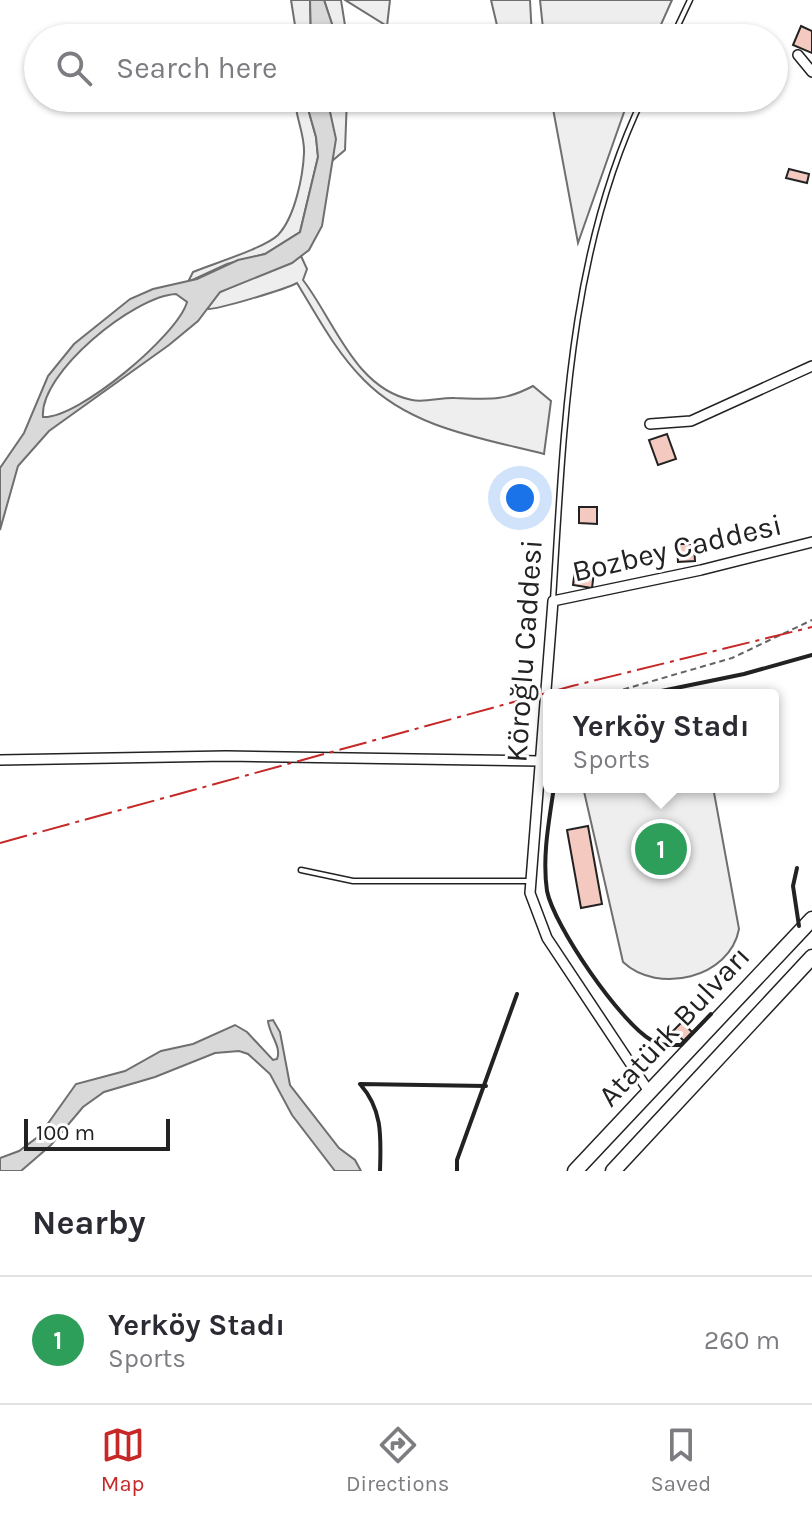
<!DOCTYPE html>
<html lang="en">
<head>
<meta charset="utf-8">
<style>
	:root { --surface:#fff; --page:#f2f2f3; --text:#2b2b33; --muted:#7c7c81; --line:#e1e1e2; --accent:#c62828 }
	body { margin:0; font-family:Karla,sans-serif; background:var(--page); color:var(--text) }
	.scale { position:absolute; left:24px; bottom:20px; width:146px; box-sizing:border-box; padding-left:8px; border:4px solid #222; border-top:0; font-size:22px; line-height:28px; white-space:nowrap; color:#222; -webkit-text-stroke:6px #fff; paint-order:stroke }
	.you { position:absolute; left:520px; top:498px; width:28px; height:28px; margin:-20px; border:6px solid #fff; border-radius:50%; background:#1a73e8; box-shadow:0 0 0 12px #1a73e833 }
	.badge { display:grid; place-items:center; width:52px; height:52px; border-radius:50%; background:var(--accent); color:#fff; font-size:26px; font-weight:700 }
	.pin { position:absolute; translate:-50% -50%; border:4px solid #fff; box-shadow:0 2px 8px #0006 }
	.popup { position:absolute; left:543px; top:689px; width:236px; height:104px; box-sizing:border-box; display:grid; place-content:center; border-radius:8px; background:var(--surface); filter:drop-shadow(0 2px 6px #0005); font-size:26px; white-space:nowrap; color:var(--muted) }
	.popup b { font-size:30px; color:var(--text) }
	.popup::after { content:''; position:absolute; left:50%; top:100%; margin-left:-16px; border:16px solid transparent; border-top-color:var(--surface) }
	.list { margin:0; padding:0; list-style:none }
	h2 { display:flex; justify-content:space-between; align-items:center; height:104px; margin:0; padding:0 32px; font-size:34px }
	h2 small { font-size:26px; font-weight:400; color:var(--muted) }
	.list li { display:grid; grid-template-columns:52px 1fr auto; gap:24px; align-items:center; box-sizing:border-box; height:128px; padding:0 32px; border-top:2px solid var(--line) }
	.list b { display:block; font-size:30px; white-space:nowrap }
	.list p { margin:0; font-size:26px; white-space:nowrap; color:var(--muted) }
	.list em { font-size:26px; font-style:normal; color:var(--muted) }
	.icon { flex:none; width:44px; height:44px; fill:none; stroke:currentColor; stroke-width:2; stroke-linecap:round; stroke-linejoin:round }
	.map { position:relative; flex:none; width:812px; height:1171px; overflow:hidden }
	.search { position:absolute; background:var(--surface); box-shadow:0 2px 6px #0004; left:24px; right:24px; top:24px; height:88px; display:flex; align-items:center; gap:20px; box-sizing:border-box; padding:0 28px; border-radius:44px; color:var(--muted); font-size:30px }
	.sheet { height:232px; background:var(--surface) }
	nav { display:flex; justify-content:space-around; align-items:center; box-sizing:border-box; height:112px; border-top:2px solid var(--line); background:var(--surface); font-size:22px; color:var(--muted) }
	nav a { display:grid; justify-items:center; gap:4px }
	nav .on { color:var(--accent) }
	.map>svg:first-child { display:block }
</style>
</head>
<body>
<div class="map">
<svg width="812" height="1171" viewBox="0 0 812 1171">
	<rect width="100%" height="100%" fill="#fff"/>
	<!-- green -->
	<g fill="#eee" stroke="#6f6f6f" stroke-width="2">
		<path d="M291,0h19l1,38h-14z"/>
		<path d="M324,0h17l6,38h-17l2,-14z"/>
		<path d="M345,0h45l-3,26z"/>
		<path d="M491,0h39l2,38h-32z"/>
		<path d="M540,0h132l-17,38h-111z"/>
		<path d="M295,98h10l11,39 2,20 -18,75 -35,22 -38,10 -39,18 5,-10c19,-8 72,-24 85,-37 17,-18 25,-59 26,-82 1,-19 -9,-36 -9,-55z"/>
		<path d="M327,98h20l-2,52 -13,11 3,-22z"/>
		<path d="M551,98h78l-51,145z"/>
		<path d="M301,256l6,13 -4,11c31,40 52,109 109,120 13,3 30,-3 43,-2 33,1 48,4 78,-12l18,15 -7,53c-63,-16 -133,-26 -180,-74 -28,-28 -47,-64 -67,-97 -11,6 -80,27 -90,26l13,-17z"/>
		<path d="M583,787h130l26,142c-9,49 -81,66 -116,33z"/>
	</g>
	<!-- water -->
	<g fill="#d9d9d9" stroke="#6f6f6f" stroke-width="2" fill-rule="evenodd">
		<path d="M310,0h14l8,24 -2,14h-19z"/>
		<path d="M305,98h22l9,41 -14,87 -13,24 -17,13 -72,29 -22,29 -29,24 -120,86 -31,35 -18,64v-62l24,-35 24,-57 26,-32 56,-45 23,-10 44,-10 41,-19 27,-6 35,-22 18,-75 -2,-20zM176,294l11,8c-9,33 -109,117 -144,115 -4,-44 91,-121 133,-123z"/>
		<path d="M273,1020l7,12 10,53 49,63 16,12 6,11h-26l-43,-56 -22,-41 -22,-20 -9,-3 -24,2 -60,24 -51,15 -21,15 -32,38 -30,26h-21v-13l19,-7 20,-15 37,-52 49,-13 36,-20 32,-7 42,-19 12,7 26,28 4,-1c5,-12 -8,-25 -9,-38z"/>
	</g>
	<!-- building -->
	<g fill="#f3c9c0" stroke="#222" stroke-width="2">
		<path d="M801,26l11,5v22l-19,-8z"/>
		<path d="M789,169l20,5 -2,9 -21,-5z"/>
		<path d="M667,434l9,25 -18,6 -9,-25z"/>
		<path d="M579,507h18v17l-18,-1z"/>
		<path d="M677,544h17l1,17 -17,1z"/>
		<path d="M575,570l19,2 -2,16 -19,-3z"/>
		<path d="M588,826l14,78 -21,4 -14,-78z"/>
		<path d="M682,1022l11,11 -9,8 -11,-10z"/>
	</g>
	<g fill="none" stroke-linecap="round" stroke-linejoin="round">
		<defs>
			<g id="lane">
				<path d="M672,38l18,-38"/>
				<path d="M553,600c11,-169 15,-347 90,-502"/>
				<path d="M301,870l52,11h176"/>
			</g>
			<g id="street">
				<path d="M798,55l14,17"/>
				<path d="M650,424l41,-3 121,-55"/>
				<path d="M0,760l226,-4 314,5"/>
				<path d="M648,1090l-101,-152 -17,-45 23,-292 148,-31 111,-28"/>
			</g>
			<g id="primary">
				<path d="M575,1171l237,-252"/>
				<path d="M613,1171l199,-214"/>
			</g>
		</defs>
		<!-- lane casing -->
		<use href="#lane" stroke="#222" stroke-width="7"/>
		<!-- street casing -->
		<use href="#street" stroke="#222" stroke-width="12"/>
		<!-- primary casing -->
		<use href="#primary" stroke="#222" stroke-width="17"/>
		<!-- path -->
		<path stroke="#646464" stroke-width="2" stroke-dasharray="6 4" stroke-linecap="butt" d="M604,695l128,-37 80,-38"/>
		<!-- lane -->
		<use href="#lane" stroke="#fff" stroke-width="4"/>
		<!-- street -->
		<use href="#street" stroke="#fff" stroke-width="9"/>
		<!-- primary -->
		<use href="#primary" stroke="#fff" stroke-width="14"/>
		<!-- wall -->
		<g stroke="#222" stroke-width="4">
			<path d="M642,695l102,-21 68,-19"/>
			<path d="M554,787c-5,34 -12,70 -7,104 7,35 73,131 104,149 9,6 20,5 30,5l30,-31"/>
			<path d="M797,868l-4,18 6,40"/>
			<path d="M380,1171c1,-34 3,-61 -20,-87l126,2"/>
			<path d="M457,1171v-11l60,-166"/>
		</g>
		<!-- power -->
		<path stroke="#c62828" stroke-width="2" stroke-dasharray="28 6 4 6" stroke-linecap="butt" d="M0,843l572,-157 240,-59"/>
	</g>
	<g text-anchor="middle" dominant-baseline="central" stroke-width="6" stroke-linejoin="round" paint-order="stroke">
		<!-- street labels -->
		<g font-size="30" fill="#222" stroke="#fff">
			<text transform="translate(677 548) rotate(-13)">Bozbey Caddesi</text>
			<text transform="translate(524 651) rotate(-86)">Köroğlu Caddesi</text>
			<text transform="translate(674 1026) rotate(-47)">Atatürk Bulvarı</text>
		</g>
	</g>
</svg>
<div class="scale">100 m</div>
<div class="you"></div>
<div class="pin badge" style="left:661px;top:849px;background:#2e9e5b">1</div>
<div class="popup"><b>Yerköy Stadı</b>Sports</div>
<div class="search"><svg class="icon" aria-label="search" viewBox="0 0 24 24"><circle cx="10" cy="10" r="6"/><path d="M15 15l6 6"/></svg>Search here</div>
</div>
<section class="sheet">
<h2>Nearby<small></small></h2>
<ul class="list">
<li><span class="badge" style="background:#2e9e5b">1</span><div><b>Yerköy Stadı</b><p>Sports</p></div><em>260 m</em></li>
</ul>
</section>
<nav>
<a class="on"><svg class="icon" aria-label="map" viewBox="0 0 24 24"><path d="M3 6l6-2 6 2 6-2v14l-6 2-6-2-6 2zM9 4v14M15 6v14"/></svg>Map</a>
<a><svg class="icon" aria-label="directions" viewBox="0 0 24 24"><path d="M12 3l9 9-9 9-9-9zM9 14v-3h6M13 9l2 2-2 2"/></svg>Directions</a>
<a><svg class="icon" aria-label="saved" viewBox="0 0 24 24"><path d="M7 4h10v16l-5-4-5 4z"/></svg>Saved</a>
</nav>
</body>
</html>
